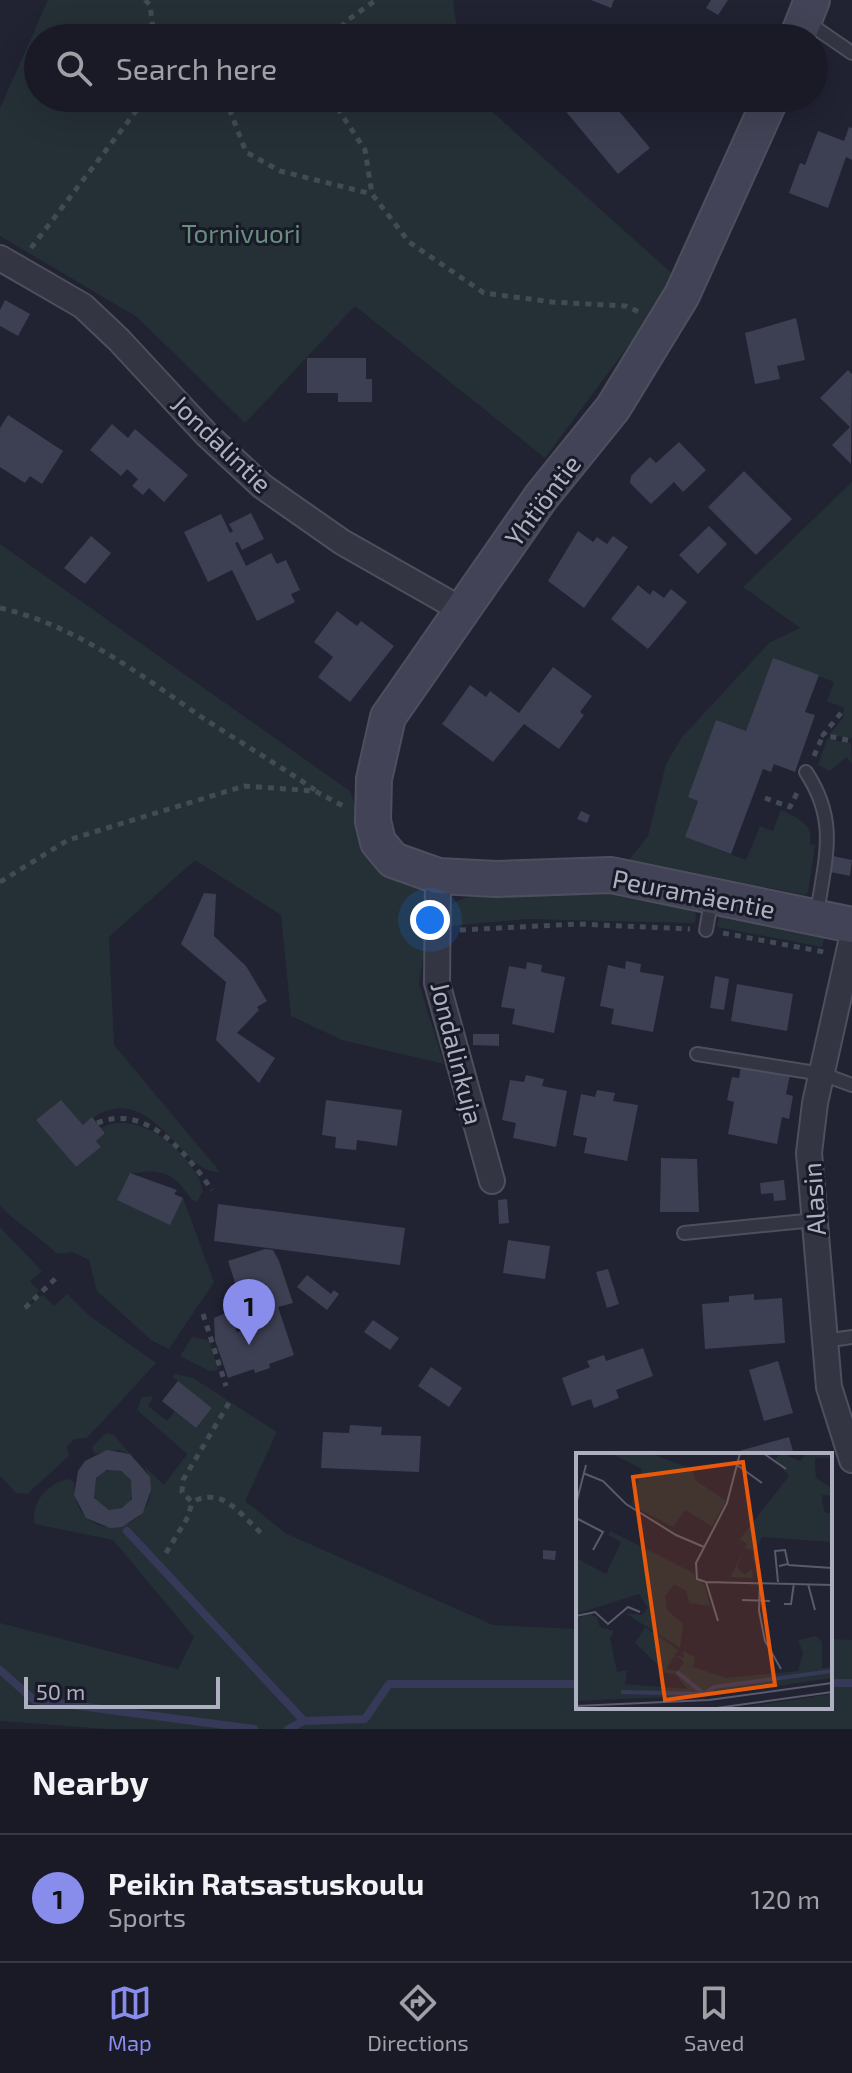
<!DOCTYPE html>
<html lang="en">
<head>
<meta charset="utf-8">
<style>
	:root { --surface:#191a26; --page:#22232e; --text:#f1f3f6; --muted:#9fa1a7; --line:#373843; --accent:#888deb }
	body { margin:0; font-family:"Exo 2",sans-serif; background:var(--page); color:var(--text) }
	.scale { position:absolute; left:24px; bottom:20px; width:196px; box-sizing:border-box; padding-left:8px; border:4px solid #aeafc0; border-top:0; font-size:22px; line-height:28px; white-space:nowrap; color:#aeafc0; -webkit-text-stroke:6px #191a28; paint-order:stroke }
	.you { position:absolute; left:430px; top:920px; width:28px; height:28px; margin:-20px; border:6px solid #fff; border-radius:50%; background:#1a73e8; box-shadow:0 0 0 12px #1a73e833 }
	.badge { display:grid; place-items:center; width:52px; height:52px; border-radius:50%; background:var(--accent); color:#111; font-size:26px; font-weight:700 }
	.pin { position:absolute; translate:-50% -66px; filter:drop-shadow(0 2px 4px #0008) }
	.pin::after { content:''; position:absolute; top:42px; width:28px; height:24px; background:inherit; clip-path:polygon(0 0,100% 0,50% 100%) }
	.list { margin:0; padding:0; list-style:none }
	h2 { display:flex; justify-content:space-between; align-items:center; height:104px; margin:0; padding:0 32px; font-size:34px }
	h2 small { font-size:26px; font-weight:400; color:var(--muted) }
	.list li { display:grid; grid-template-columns:52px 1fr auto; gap:24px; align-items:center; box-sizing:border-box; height:128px; padding:0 32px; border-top:2px solid var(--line) }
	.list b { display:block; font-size:30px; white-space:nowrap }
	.list p { margin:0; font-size:26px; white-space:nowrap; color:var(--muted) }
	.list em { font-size:26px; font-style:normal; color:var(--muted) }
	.icon { flex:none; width:44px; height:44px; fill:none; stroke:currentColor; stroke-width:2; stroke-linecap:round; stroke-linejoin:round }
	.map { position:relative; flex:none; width:852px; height:1729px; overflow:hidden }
	.search { position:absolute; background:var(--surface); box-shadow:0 8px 32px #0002; left:24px; right:24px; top:24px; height:88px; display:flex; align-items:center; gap:20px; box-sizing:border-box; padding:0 28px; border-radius:44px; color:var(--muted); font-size:30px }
	.sheet { height:232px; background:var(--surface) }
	nav { display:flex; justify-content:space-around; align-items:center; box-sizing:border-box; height:112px; border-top:2px solid var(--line); background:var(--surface); font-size:22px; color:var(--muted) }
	nav a { display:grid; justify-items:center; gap:4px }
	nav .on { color:var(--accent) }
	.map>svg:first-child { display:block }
</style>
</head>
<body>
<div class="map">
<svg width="852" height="1729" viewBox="0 0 852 1729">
	<rect width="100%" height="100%" fill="#212232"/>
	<!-- green -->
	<g fill="#253036">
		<path d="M48,0h405l5,38h-420v60h439l201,181 -133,179 -190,-152 -110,117 -108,-106 -137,-81v-128z"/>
		<path d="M852,482v256l-23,-3 14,-17 1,-10 -17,-7 7,-19 -61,-23 -27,72 -48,70 -13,36 61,23 14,-34 13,5 8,-21c16,8 33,13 29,34l5,1 -7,47 -3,3 -176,-35 19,-24 18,-72 16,-27 87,-94 31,-15 -57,-41z"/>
		<path d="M0,544l350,247 20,57 23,23 32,21 6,14 -12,78 25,80 -102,-24 -51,-24 -10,-101 -86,-55 -86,77 5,108 106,127c-42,3 -69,-104 -137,-47l-22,-25 -24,20 39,47 25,-20 -5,-6 9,-8 -4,-5c37,-21 94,27 102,63l-6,11 -5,-2c-17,-26 -29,-33 -62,-26l53,24 31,84 -45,67 -18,-9 -54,-49 -8,-31 -17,-8 -15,2c-19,-19 -40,-30 -57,-48z"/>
		<path d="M827,739l24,4 1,20 -6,-6 -16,14 -12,-6z"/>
		<path d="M609,889l88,19 -2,15 -167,-4 -79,7c-1,-8 -2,-18 5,-23 21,-16 125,-13 155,-14z"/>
		<path d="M720,913l105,21 -3,13 -105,-20z"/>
		<path d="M0,1227l42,44 -12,10 9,10 -13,17 17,-13 11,11 13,-12 24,23 65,46 -69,75 -13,1 -7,7 2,10 -42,38 -11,-1 -16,-17z"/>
		<path d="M192,1337l17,3 9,30 -8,1 -30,-15z"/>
		<path d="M175,1374l18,4 84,54 -32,69 42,33 206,91 85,4v78h252v-68l22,1v89h-745l-107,-8v-98l178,46 16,-32 -81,-97 -78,-16c-5,-21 13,-41 33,-45l6,3c-1,74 103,48 70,-16l20,19 23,-31 -50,-44 5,-13 11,-1 -5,10 19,15 8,-10 21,17 16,-20 -39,-31z"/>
		<path d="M106,1433l8,2 16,19 -11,-4 -24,4 -3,-7z"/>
		<circle cx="113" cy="1490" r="20"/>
	</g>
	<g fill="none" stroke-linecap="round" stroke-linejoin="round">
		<!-- stream -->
		<g stroke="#363958" stroke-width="8">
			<path d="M127,1531l177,190 61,-2 24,-35h189"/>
			<path d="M0,1670l34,30 220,29"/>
			<path d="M830,1683h22"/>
			<path d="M288,1729l16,-8"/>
		</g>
	</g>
	<!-- building -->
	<g fill="#3d3f53" fill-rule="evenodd">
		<path d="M591,0h23l-3,8z"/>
		<path d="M711,0h17l-10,15 -12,-7z"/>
		<path d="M487,25l15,13h-26z"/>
		<path d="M562,98h56l6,7 -6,5 32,38 -32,26 -60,-72z"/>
		<path d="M849,127l3,1v32l-6,-3 -18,51 -39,-15 11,-30 5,2 13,-34 26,10z"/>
		<path d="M5,300l25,14 -12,22 -18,-10v-16z"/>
		<path d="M796,318l9,42 -28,6 3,13 -25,5 -10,-51z"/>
		<path d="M307,358h59v21h6v23h-34v-9h-31z"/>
		<path d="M848,370l4,4 -1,90 -19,-19 18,-18 -30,-29z"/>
		<path d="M8,415l55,36 -21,33 -12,-8 -5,7 -25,-16v-39z"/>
		<path d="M112,424l16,14 7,-9 53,46 -24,27 -15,-14 -6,7 -11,-9 6,-7 -11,-10 -6,7 -31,-26z"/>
		<path d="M679,442l27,28 -23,22 -9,-10 -23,22 -21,-21 1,-7 19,-19 6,6z"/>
		<path d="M744,471l48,48 -36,36 -48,-48z"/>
		<path d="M251,513l13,26 -22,11 -4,-8 -3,1 11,23 25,-13 6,11 9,-4 14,30 -9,4 4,8 -38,19 -25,-51 -24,12 -24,-50 37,-18 9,19 3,-2 -4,-7z"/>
		<path d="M709,526l18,18 -29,30 -19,-19z"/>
		<path d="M578,531l15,11 4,-5 10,7 6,-8 15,11 -44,61 -36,-27z"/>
		<path d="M91,536l20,17 -26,31 -21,-16z"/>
		<path d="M638,585l12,10 3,-5 11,8 7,-9 16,13 -39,47 -37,-30z"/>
		<path d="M337,611l20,15 4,-5 33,25 -44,56 -32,-25 15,-20 -19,-15z"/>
		<path d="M773,658l46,17 -14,37 10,3 -20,57 -21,-8 -3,8 -8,-3 -32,85 -46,-17 13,-36 -10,-4 28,-77 30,11z"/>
		<path d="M553,667l39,29 -12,16 4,3 -25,34 -35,-25 -31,38 -51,-38 28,-39 16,12 4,-6 29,22z"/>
		<path d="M581,811l9,4 -3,8 -10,-4z"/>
		<path d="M833,856l19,4 -2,16 -20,-4z"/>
		<path d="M204,893l12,1 -2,42 32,30 21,35 -10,6 2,3 -22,23 38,25 -16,25 -43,-43 10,-58 -45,-38z"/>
		<path d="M626,961l15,3 -1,8 24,4 -11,56 -42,-8 3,-15 -14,-3 8,-41 17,4z"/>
		<path d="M527,962l15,3 -1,7 24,5 -11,56 -42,-9 3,-15 -14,-2 8,-41 17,3z"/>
		<path d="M715,976l14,3 -5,31 -14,-2z"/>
		<path d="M737,984l56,10 -6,37 -56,-10z"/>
		<path d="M473,1034h26v12l-26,-1z"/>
		<path d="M741,1066l49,9 -4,19 7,2 -4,23 -7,-2 -5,27 -49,-10 6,-32 -7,-2 5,-23 7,1z"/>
		<path d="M526,1075l18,4 -2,7 25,5 -11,56 -43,-9 3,-15 -14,-3 8,-40 14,2z"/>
		<path d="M597,1090l18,3 -2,8 25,4 -11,56 -43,-8 3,-15 -14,-3 8,-41 14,3z"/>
		<path d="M61,1100l22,25 9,-8 13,16 -9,8 5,6 -25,20 -40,-47z"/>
		<path d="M326,1100l76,10 -5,36 -40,-6 -1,10 -21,-2 1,-11 -14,-2z"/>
		<path d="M661,1158l36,1 2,53h-39z"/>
		<path d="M130,1173l47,17 -3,4 9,4 -13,27 -53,-25z"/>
		<path d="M784,1180l2,20 -12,1 -1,-8 -12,1 -1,-11z"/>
		<path d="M507,1199l2,24 -10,1 -1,-24z"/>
		<path d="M218,1204l187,24 -5,37 -186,-24z"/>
		<path d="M508,1240l42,6 -5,33 -42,-6z"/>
		<path d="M265,1249l8,1 6,11 14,42 -15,4 16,48 -25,9 1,4 -15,5 -1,-4 -26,9 -13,-38 -1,-22 12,-5 6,5 5,14 13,-4 -22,-67z"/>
		<path d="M608,1269l11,35 -12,4 -11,-36z"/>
		<path d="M307,1275l24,19 3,-4 5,4 -12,16 -30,-23z"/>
		<path d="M754,1294v6l28,-2 3,45 -80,6 -3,-45 27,-2v-6z"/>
		<path d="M373,1320l26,18 -9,12 -26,-18z"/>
		<path d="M643,1348l10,28 -37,14 3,8 -25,10 -3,-9 -19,7 -10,-28 28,-11 -3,-6 17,-6 2,6z"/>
		<path d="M778,1361l15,52 -29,8 -15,-51z"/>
		<path d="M431,1367l31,21 -13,19 -31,-21z"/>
		<path d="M178,1381l34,27 -16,20 -34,-27z"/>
		<path d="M350,1425l32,2 -1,8 40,1 -2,36 -98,-4 2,-36 26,1z"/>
		<path d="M789,1437l5,18h-54l-1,-4z"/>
		<path d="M107,1450l23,4 20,23 1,13 -8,23 -21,14 -12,1 -24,-10 -12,-23 4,-24 7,-10zM107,1470l14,1 10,9 1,19 -10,9 -13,2 -15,-12 2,-20z"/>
		<path d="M543,1550l13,1 -1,9 -12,-1z"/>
	</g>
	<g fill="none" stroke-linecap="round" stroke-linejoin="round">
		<defs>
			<g id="lane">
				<path d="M807,22l45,31"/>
				<path d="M806,772c33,50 19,86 11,142"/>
				<path d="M706,930l6,-33"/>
				<path d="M697,1054l125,20 30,11"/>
				<path d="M684,1233l131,-13"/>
				<path d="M825,1341l27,-4"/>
			</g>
			<g id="street">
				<path d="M0,258l83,48 36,34 88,95 55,51 80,56 118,67"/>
				<path d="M438,876l-1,107 55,198"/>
				<path d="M852,938l-37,165 -6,50 20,234 23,73"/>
			</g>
			<g id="secondary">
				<path d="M797,38l15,-38"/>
				<path d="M771,98l-89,197 -69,113 -72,89 -153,220 -14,62 -1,42 5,21 15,18 45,16 59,3 114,-4 241,50"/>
			</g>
		</defs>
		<!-- lane casing -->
		<use href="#lane" stroke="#4e4f5e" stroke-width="16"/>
		<!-- street casing -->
		<use href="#street" stroke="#4e4f5e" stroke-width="28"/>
		<!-- secondary casing -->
		<use href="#secondary" stroke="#4e4f5e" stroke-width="38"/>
		<!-- path -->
		<g stroke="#424b53" stroke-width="5" stroke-dasharray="6 6" stroke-linecap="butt">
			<path d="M145,0l5,5 4,33"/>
			<path d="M335,38l10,-16 31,-22"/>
			<path d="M225,98l21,54 34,19 92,23"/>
			<path d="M331,98l34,52 7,44 37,48 75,51 68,9 74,4 13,6"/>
			<path d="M31,248l115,-150"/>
			<path d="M0,608c75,17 138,65 200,108 38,25 77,48 115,74"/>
			<path d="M841,713l-18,22 29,6"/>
			<path d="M814,756l9,-21"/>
			<path d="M765,798l25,9 8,-16"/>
			<path d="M0,882l68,-42 176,-54 71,5 28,15"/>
			<path d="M460,930l118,-6 112,5"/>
			<path d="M723,933l101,19"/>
			<path d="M97,1123c50,-20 89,30 115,67"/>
			<path d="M25,1308l33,-32"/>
			<path d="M203,1314l23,72"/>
			<path d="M229,1403l-46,77 -1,12 10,10c30,-16 47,11 69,31"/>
			<path d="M166,1553l22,-36 4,-15"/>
		</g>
		<!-- lane -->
		<use href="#lane" stroke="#343543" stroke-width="12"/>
		<!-- street -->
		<use href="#street" stroke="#343543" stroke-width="24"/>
		<!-- secondary -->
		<use href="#secondary" stroke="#424356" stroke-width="34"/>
	</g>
	<g text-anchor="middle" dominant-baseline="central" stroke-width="6" stroke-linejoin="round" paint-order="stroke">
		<!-- park labels -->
		<g font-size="26" fill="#688e7d" stroke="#191a28">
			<text x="241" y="232">Tornivuori</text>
		</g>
		<!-- street labels -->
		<g font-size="26" fill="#aeafc0" stroke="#191a28">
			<text transform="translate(222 443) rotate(44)">Jondalintie</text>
			<text transform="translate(542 500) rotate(-53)">Yhtiöntie</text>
			<text transform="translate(694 893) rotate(11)">Peuramäentie</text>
			<text transform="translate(458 1053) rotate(76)">Jondalinkuja</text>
			<text transform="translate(813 1199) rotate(-94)">Alasin</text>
		</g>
	</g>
	<!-- overview -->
	<g transform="translate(576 1453)">
		<rect width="256" height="256" fill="#212232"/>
		<path d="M34,0h39l43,16 3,11 31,21 -14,25 -27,-16 -12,17 -42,-22 11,-36zM205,0l19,8 7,-8h25v5h-17v7l1,13 16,10v8l-10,-1 2,17 8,2v28l-70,-5 -5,11 2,16 -6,-3v-11l-8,-2 -8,19 8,8 7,-6 1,9 -23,-1 17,-33 -7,-5 49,-63 -14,-16zM34,78l83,42 12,13 5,20 -21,-3 -3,-13 -12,-5 -9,11 2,14 16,14 -3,24 -55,-35 17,2 6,-7 -9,-14 -63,20v-56l30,16 15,-32 -13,-7zM13,161l8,3 3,10 14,4 -4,7 7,34 10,-2 -2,14 62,5 -11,-15 -10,-1 -31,-30 10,-16 33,23 -12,19 12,2 6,-9 -7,-6v-1l7,3 -1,-7 12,6 -2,10 33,11 72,-7 5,-18 -5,-13 18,-4 6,6v26l10,-1v11l-117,17 -139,6v-83zM256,241v15h-99z" fill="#253036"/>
		<path fill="none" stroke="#363958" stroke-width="4" d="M101,219l27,22 10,-7 118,-16M45,239l82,2"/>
		<path fill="none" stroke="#595a6b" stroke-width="2" d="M187,0l23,16M161,12l25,18M7,20l20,8 23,23 50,31 28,12M0,51l10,-39M0,65l27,14 -10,18M212,112l44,3M184,128l-1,30 6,30 16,28M130,129l-9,-3 -1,-16 31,-60 13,-50M130,129l126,3M130,129l12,39M202,129l-3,-31 10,-1 3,14 -9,2M232,131l7,26M166,147l28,1M208,151h7l3,-21M0,163l19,-4 13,12 20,-17 12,5M0,253l133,-6 123,-17M133,256l123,-17"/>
		<path fill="#e8590c" fill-opacity="0.15" stroke="#e8590c" stroke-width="4" d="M167,9l32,223 -110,15 -32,-223z"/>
		<rect width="256" height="256" fill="none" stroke="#aeafc0" stroke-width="4"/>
	</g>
</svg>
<div class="scale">50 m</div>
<div class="you"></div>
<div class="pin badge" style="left:249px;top:1345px">1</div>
<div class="search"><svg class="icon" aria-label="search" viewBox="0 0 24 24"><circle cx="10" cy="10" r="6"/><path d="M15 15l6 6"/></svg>Search here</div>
</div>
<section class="sheet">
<h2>Nearby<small></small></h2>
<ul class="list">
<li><span class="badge">1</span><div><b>Peikin Ratsastuskoulu</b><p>Sports</p></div><em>120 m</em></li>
</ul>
</section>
<nav>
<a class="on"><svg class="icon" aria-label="map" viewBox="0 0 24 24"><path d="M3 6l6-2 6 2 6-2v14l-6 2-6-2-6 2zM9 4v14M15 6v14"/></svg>Map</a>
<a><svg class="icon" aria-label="directions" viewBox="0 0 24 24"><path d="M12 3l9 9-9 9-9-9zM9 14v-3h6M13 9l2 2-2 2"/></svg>Directions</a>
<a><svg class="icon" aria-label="saved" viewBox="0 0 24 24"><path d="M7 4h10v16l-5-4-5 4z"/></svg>Saved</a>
</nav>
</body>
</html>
